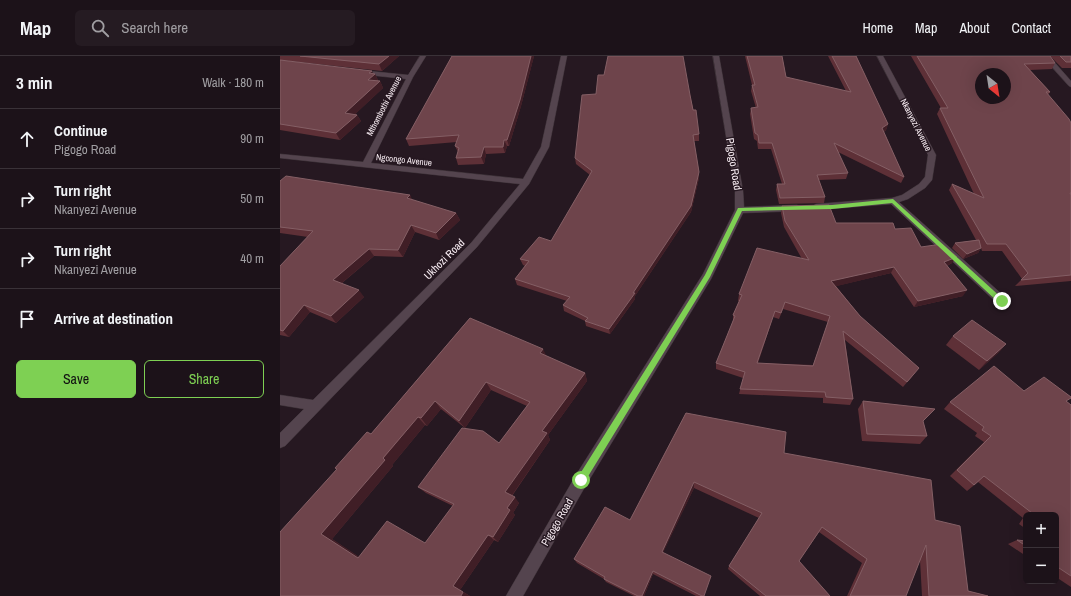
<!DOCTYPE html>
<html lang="en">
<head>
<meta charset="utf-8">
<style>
	:root { --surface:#1c1219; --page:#251b22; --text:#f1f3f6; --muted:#a09ea2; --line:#3a3238; --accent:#7ed053 }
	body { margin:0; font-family:"Archivo Narrow",sans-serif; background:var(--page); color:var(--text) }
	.controls { position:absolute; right:12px; bottom:12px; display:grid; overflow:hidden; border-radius:6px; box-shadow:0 4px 16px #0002 }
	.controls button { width:36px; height:36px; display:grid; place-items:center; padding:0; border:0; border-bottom:1px solid var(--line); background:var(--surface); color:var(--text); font:20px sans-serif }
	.compass { position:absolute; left:695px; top:12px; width:36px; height:36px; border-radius:50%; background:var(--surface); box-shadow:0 4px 16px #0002; rotate:150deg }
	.stop { position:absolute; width:12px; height:12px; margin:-9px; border:3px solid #7ed053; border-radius:50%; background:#fff }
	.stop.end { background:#7ed053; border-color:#fff; box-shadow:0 1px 4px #0008 }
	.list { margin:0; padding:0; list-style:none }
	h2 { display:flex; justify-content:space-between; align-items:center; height:52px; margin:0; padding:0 16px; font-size:17px }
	h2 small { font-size:13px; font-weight:400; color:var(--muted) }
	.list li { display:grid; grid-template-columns:26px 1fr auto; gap:12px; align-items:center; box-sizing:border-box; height:60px; padding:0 16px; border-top:1px solid var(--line) }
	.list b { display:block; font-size:15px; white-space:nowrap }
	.list p { margin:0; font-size:13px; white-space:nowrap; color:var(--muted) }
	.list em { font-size:13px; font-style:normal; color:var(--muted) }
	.actions { display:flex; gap:8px; padding:12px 16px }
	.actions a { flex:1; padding:9px 0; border:1px solid var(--accent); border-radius:6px; text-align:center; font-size:14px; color:var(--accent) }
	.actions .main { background:var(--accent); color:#111 }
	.icon { flex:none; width:22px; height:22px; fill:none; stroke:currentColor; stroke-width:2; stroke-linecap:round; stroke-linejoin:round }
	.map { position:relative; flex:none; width:791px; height:540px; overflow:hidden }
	header { display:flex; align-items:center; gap:24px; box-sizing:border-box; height:56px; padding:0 20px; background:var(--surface); border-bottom:1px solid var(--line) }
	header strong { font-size:19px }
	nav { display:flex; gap:22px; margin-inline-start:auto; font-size:14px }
	.search { width:280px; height:36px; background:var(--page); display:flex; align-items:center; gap:10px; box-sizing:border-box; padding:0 14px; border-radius:6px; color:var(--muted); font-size:15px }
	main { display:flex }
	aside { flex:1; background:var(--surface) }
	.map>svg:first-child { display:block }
</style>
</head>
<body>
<header>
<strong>Map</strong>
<div class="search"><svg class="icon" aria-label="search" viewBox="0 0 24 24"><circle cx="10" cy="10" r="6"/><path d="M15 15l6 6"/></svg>Search here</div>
<nav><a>Home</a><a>Map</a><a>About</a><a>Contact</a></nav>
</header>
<main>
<aside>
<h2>3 min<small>Walk · 180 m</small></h2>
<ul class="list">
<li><svg class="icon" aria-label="ahead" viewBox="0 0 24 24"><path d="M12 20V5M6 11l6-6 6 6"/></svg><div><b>Continue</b><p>Pigogo Road</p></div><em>90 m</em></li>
<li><svg class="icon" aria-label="right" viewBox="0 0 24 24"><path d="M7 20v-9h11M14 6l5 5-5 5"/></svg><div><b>Turn right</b><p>Nkanyezi Avenue</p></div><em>50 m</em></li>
<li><svg class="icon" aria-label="right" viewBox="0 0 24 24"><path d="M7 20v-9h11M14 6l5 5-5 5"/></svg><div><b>Turn right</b><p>Nkanyezi Avenue</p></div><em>40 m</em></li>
<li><svg class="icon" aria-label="arrive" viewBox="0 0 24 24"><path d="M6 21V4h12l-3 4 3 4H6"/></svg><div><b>Arrive at destination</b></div></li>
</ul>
<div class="actions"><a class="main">Save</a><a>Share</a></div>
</aside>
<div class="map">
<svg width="791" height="540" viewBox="0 0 791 540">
	<rect width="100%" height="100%" fill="#261821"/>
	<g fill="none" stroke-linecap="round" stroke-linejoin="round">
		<defs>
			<g id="minor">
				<path d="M140,0h6l-13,21 -42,86 152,16 18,-32 20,-91h6l-18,91 -20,37 -52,63 -192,199 -5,2v-15l24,-24 -24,-4v-10l33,5 158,-157 49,-59 -240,-26v-4l83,8 43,-83 -47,-5 -3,-2 3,-2 49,5z"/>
				<path d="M433,0h6l24,135 1,16 53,-2 5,3 -5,3 -54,2 -32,66 -125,206 -63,111h-17l70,-121 127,-201 32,-64v-19z"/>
				<path d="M597,0h6l53,99 -4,25 -7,8 -17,11 -9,3 107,96 1,3 -1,3h-8l-107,-100 -75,6 -5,-3 5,-3 76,-6 10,-3 17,-11 6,-7 3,-22z"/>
				<path d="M762,0h7l22,25v6l-2,-1z"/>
			</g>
		</defs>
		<!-- minor casing -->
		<use href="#minor" stroke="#3d3238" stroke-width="1"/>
		<!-- minor -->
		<use href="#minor" fill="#54444e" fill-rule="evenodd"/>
	</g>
	<!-- wall -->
	<g fill="#5e3037" fill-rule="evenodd">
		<path d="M0,0h119l-17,15 -102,-11z"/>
		<path d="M172,0h82l-13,50 -12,40h-2l-2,7 -19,1 -2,10 -26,1 -2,-7 2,-6 -3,-6 2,-4 -48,4 -3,-7z"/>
		<path d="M465,0h37l4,21 60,14 -18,-35h28l32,68 -2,6 -2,2 20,45 -3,6 -63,-31 10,21 -2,6 -27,1 6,17 -1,6 -45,1 -3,-14 1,-6h5l-11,-35h-13l-1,-8 -3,-2 -4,-25 1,-6h5l-5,-17 1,-6z"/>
		<path d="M631,0h139l5,7 -3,6 -22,1 20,22 -2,3 23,28v158l-56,5 7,-7 -20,-28h-20l-1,-3 -3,5 -15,6 -11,-11 3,-5 21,-3 -27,-50 3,-6 22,10 -37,-80 3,-6h1z"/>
		<path d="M770,0h21v12h-9z"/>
		<path d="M0,4l95,14 3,6v1h2l3,7 -28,26 2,1 4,6 -21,19 -60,-10z"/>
		<path d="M410,39l9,39v7h-5l5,31v6l-8,34 -56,84v3l-25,35 -24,-8 -1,-5 -21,-10 -1,-6 4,-4 -50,-16 -2,-6 10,-13 -2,-1 -3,-6 31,-18 39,-66 -14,-11 -1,-6z"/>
		<path d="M0,125l130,14 2,5 44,13 4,7 -21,20 -24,-8 -12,25 -29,-1 -32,27 22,14 -28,26 -26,-11 -21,25 -9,-2v-69l28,-29 -28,-4z"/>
		<path d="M502,150l54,17 59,6 26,18 31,16 -5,3 16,30 -49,11 -23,-34 -55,13 24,30 55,57 -12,14 -58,-47 8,59 -3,6 -27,-2v-5l-84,-4 4,-16 -27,-9v-6l17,-42v-6l6,-14h-1l1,-7 63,-35 -18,-32 -3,-14zM503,253l45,13 -15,43 -55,-2 15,-46 6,2z"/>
		<path d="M190,262l76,38 39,17 2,8 -39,54 2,5 -38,56 7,7 -6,10 2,2 -17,27 -4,-2 -34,50 10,6h-190l91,-162zM211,334l36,16 -28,37 -81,44 8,6 27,13 -28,37 -66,14 -27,-18 61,-73 -1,-1 33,-40 2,1 14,-17 24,19z"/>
		<path d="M673,280l53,8 -8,9 -19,17 -33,-25z"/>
		<path d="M744,335l42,10 5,4v182l-15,-10v-62h-30v14l-7,-5 4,-6 -45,-36 -11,9 -17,-15 34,-34 -9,-6 2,-3 -33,-24 6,-7z"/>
		<path d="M583,345l72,8 -12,12 4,15 -7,8 -58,-3 -4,-32z"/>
		<path d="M406,357l98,40 151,67 33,71 20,5h-66l-2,-36 -14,36h-59l15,-33 -43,-31 -20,29 31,35h-70l-32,-27 1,-3 30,-48 -65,-30 -31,64 41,44h-8l-43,-22 -9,22h-10l-28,-14 -2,-3 -27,-16 -3,-4 56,-39z"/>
		<path d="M737,484l9,1v15l-18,-12z"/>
	</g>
	<!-- shaded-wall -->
	<g fill="#401e26">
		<path d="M109,0h10l-17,15 -3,-7z"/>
		<path d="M251,0h3l-13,50 -12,40 -2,-6z"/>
		<path d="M92,15l2,4 1,-1 3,6 -7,7 -3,-7 1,-7z"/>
		<path d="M100,25l3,7 -34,32 -4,-7z"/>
		<path d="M77,59l4,6 -21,19 -4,-7z"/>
		<path d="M608,68l-2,6 -6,4 2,-6z"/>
		<path d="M224,84l3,6 -2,7 -2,-6z"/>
		<path d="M204,91l2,7 -2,10 -3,-7z"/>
		<path d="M419,116v6l-8,34 -56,84v3l-25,35 -1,-5 24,-36z"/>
		<path d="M130,139l3,7 -6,-4z"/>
		<path d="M176,157l4,7 -21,20 -3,-7z"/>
		<path d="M131,169l4,7 -12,25 -5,-7z"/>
		<path d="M701,192l-3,5 -15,6 4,-5z"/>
		<path d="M89,193l5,7 -36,30 -5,-6z"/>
		<path d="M677,201l-5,6 -12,6 4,-7z"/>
		<path d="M614,211l-3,6 -62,15 2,-7z"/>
		<path d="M79,234l5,7 -28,26 -5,-7z"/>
		<path d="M687,234l-4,6 -49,11 4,-6z"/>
		<path d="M24,249l6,7 -21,25 -6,-6z"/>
		<path d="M495,255l-2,6 -17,52 1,-6z"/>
		<path d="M726,288l-8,9 -19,17 8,-9z"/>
		<path d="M263,293l4,8 -7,-4z"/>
		<path d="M305,317l2,8 -39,54 2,5 -40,58 -5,-6 37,-61z"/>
		<path d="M206,326l5,8 -26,38 -6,-7z"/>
		<path d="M155,345l6,8 -14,17 -6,-8z"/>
		<path d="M138,361l7,8 -33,40 1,1 -61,73 35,23 -9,-4 -37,-24z"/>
		<path d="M414,426v6l-32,67v-3z"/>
		<path d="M235,441l4,6 -6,10 2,2 -17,27 -5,-5 14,-29z"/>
		<path d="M208,479l6,5 -34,50 10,6h-9l-8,-10z"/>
		<path d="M373,515v3l-9,22h-2z"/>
	</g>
	<!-- building -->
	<g fill="#6e444b" stroke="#845f65" fill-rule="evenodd">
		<path d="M20,0h89l-10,8z"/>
		<path d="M172,0h79l-11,44 -13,40h-3l-1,7h-19l-3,10 -25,1 3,-10 -4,-2 4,-11 -53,4z"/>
		<path d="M328,0h75l7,39 3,15h3l3,24 -6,1 6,37 -8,34 -58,87h2l-26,36 -24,-8 3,-3 -25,-13 7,-8 -55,-18 14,-18 -9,-2 19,-22 12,4 41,-70 -17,-13 7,-63 14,-1 2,-19h6z"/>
		<path d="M467,0h35l4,21 65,15 -19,-36h24l32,68 -6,4 22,49 -70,-34 14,30 -31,2 8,22 -45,1 -3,-14h8l-13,-41h-13l-1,-8 -3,-2 -4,-25 7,-1 -6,-22h3z"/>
		<path d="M637,0h133l5,7 -31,1 26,28h-4l23,27 2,4v70h-1l1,2v80l-50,5 7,-7 -22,-29h-19l-35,-60 32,14 -44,-90h8zM701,18h24v24h-24z"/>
		<path d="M780,0h11v6h-5z"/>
		<path d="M0,4l92,11 -3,2 6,1 -7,6 12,1 -35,32 12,2 -21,18 -56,-9z"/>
		<path d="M6,120l124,19 -3,3 49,15 -20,20 -25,-8 -13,25 -29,-1 -36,31 26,10 -28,26 -27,-11 -21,26 -3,-1v-64l33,-35 -33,-4v-46z"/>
		<path d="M549,149l7,18h57l2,6 16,-1 10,19 21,-3 15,13 -13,5 23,28 -49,11 -24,-34 -63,14 29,35 59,52 -12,14 -64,-51 10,68 -27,-2 -1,-5 -85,-3 5,-17 -29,-9 19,-47 -2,-1 9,-20 -3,-1 18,-46 52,12 -24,-39 -3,-15zM505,246l45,14 -17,50 -56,-3 18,-52 6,2z"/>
		<path d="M699,184l2,8 -14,6 -12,-11z"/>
		<path d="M190,262l73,31 -3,4 45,20 -43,58 5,2 -42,59 10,5 -8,11 3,2 -17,27 -5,-2 -35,51 10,6 -2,4h-181v-64l57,-63 -2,-1 32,-36 4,2zM206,326l44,20 -31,41 -16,-12 -21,-3 -44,59 36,17 -29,39 -38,-22 -29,37 -37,-24 64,-74 -2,-2 35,-41 3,1 14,-17 24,20z"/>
		<path d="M692,264l34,24 -19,17 -34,-25z"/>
		<path d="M714,310l30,25 20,-14 27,20v1l-5,3 5,4v171l-15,-10v-51h-25l1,-2 -48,-37 -10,9 -17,-15 34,-34 -9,-6 2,-3 -34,-25z"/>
		<path d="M583,345l72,8 -12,12 4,15 -60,-2z"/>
		<path d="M406,357l100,19 -2,21 147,27 4,40 25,6 8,65 20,5h-59l-3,-51 -20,51h-56l17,-37 -45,-32 -23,34 31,35h-64l-37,-30 33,-53 -68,-31 -32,70 49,24 -7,20h-2l-49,-25 -11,25h-4l-34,-17 1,-2 -31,-18 31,-52 25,13z"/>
		<path d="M737,484l9,1v5z"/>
	</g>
	<!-- route -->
	<path fill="#7ed053" d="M613,143l111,101v3h-5l-107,-100 -60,6 -90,2 -32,66 -126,206h-6v-6l127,-202 33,-67 94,-3z"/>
	<g text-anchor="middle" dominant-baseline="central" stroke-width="3" stroke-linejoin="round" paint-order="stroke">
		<!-- far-street labels -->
		<g font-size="9" fill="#f7ecf2" stroke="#261821">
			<text transform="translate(104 50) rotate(-63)">Mthombothi Avenue</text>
			<text transform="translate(636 69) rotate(63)">Nkanyezi Avenue</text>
			<text transform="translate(124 104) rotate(6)">Ngcongo Avenue</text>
		</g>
		<!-- street labels -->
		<g font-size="11" fill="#f7ecf2" stroke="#261821">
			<text transform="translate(454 108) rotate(81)">Pigogo Road</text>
			<text transform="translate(164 203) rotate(-45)">Ukhozi Road</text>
			<text transform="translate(277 466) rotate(-60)">Pigogo Road</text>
		</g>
	</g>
</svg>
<div class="controls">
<button>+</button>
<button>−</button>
</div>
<svg class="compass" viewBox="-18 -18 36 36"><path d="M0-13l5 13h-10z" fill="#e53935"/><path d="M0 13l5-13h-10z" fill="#a09ea2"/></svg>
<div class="stop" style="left:301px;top:424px"></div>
<div class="stop end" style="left:722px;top:245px"></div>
</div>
</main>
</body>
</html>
